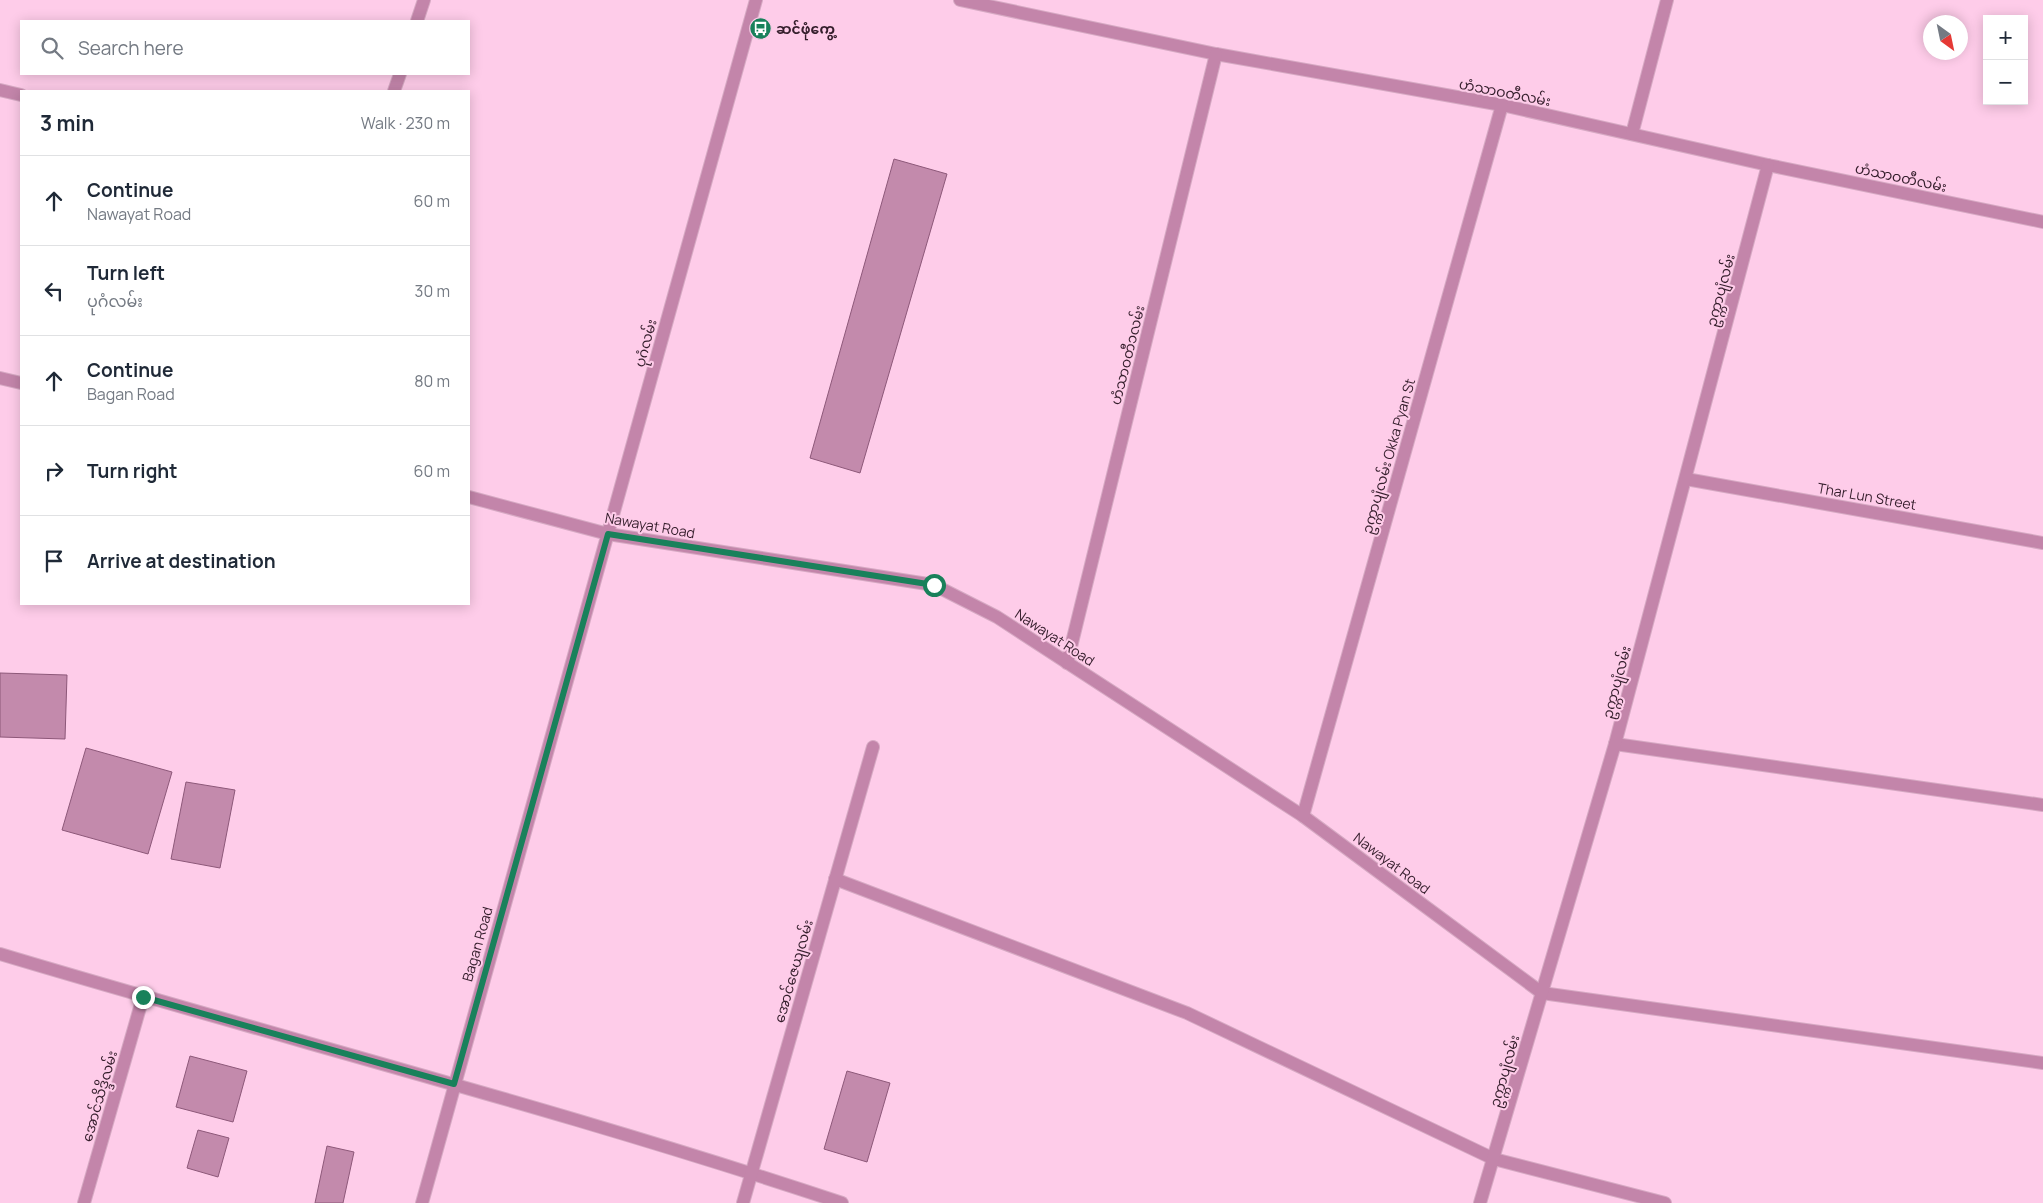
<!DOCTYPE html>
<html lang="en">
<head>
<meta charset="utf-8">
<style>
	:root { --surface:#fff; --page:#f6f6f7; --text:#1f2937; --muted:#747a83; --line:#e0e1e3 }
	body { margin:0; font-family:Manrope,"Noto Sans Myanmar",sans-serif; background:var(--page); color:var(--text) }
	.controls { position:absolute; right:15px; top:15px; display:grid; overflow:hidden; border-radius:0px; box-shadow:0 2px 12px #0003 }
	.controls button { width:45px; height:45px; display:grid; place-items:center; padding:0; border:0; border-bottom:1px solid var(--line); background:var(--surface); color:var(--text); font:25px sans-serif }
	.compass { position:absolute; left:1923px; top:15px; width:45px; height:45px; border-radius:50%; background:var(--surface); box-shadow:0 2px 12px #0003; rotate:147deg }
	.stop { position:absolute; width:15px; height:15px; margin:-11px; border:4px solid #19815b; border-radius:50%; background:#fff }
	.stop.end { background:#19815b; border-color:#fff; box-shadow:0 1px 5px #0008 }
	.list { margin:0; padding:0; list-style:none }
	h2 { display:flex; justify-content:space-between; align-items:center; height:65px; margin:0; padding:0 20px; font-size:21px }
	h2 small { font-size:16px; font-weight:400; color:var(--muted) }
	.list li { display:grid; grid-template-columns:32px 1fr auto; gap:15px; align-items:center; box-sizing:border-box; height:90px; padding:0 20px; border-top:1px solid var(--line) }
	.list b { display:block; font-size:19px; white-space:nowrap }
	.list p { margin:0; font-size:16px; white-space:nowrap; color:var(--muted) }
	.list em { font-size:16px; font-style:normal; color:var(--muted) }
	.icon { flex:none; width:28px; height:28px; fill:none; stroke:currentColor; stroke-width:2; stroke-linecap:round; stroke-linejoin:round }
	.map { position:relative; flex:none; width:2043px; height:1203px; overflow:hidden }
	.search { position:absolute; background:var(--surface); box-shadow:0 2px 12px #0003; left:20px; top:20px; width:450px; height:55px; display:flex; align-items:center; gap:12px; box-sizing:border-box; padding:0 18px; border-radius:0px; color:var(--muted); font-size:19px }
	.panel { position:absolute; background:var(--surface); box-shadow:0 2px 12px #0003; left:20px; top:90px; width:450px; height:515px; border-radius:0px }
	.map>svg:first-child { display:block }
</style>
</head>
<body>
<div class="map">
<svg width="2043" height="1203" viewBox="0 0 2043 1203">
	<rect width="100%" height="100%" fill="#fecce9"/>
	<!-- building -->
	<g fill="#c38aac" stroke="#8d5879">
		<path d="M894,159l53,15 -87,299 -50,-15z"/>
		<path d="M0,673l67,2 -2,64 -65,-2z"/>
		<path d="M86,748l86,24 -24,82 -86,-24z"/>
		<path d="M186,782l49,8 -15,78 -49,-9z"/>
		<path d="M190,1056l57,15 -14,51 -57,-15z"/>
		<path d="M847,1071l43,12 -23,79 -43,-13z"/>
		<path d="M198,1130l31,8 -11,39 -31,-9z"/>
		<path d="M327,1146l27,6 -11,51h-28z"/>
	</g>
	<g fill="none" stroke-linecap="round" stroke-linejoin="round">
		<defs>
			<g id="minor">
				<path d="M960,0l256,54 286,51 266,60 275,57"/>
				<path d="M417,21l7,-21"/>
				<path d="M0,90l21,5"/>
				<path d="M394,91l6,-17"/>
				<path d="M1632,134l35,-134"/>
				<path d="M0,378l21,5"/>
				<path d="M1686,479l357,64"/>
				<path d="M469,497l139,37 326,51 63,32 306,199 239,177 501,70"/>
				<path d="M1067,663l149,-609"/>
				<path d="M1615,744l428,61"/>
				<path d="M1303,816l199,-711"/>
				<path d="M835,879l352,134 307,146 171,44"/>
				<path d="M0,954c280,84 564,156 842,249"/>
				<path d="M84,1203l59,-206"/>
				<path d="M422,1203l334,-1203"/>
				<path d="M743,1203l130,-456"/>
				<path d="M1480,1203l135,-459 153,-579"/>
			</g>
		</defs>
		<!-- minor casing -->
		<use href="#minor" stroke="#d6a9c3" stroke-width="14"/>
		<!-- minor -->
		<use href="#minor" stroke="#c385aa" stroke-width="12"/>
	</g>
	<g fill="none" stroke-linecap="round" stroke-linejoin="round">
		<!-- route -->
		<path stroke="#19815b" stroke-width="6" d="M143,997l311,87 154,-550 326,51"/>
	</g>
	<!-- icons -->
	<defs>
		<symbol id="bus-disc" viewBox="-11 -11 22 22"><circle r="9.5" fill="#19815b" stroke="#fecce9"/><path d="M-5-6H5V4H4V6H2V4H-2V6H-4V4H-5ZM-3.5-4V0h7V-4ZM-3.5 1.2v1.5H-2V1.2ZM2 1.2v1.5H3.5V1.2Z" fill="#fff"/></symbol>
	</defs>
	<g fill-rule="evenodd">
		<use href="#bus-disc" x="748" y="16" width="25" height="25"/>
	</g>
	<g text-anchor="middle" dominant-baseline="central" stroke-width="4" stroke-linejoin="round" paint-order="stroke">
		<!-- poi labels -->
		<g font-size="14" font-weight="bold" fill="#351e2c" stroke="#fecce9" text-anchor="start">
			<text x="776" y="28">ဆင်ဖုံကွေ့</text>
		</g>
		<!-- street labels -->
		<g font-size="14" fill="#351e2c" stroke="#fecce9">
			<text transform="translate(1505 92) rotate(11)">ဟံသာဝတီလမ်း</text>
			<text transform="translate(1901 177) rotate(12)">ဟံသာဝတီလမ်း</text>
			<text transform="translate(1720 290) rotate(-75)">ဥက္ကာပျံလမ်း</text>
			<text transform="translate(645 343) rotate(-75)">ပုဂံလမ်း</text>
			<text transform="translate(1127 355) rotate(-76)">ဟံသာဝတီ၁လမ်း</text>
			<text transform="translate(1388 456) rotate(-74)">ဥက္ကာပျံလမ်း Okka Pyan St</text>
			<text transform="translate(1867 496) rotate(10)">Thar Lun Street</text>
			<text transform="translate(650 525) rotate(10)">Nawayat Road</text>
			<text transform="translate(1055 637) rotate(33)">Nawayat Road</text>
			<text transform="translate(1616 682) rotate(-75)">ဥက္ကာပျံလမ်း</text>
			<text transform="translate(1392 863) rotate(37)">Nawayat Road</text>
			<text transform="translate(477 944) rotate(-74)">Bagan Road</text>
			<text transform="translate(793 971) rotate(-74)">အောင်ဇေယျလမ်း</text>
			<text transform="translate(1504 1071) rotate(-74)">ဥက္ကာပျံလမ်း</text>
			<text transform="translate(99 1096) rotate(-74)">အောင်သိဒ္ဒိလမ်း</text>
		</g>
	</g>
</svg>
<div class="controls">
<button>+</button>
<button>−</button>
</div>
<svg class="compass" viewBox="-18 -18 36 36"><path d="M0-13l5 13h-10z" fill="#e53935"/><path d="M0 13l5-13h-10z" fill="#747a83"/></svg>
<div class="stop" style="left:934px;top:585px"></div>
<div class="stop end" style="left:143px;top:997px"></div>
<div class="search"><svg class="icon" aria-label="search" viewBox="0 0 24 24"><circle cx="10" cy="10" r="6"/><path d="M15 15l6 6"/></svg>Search here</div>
<section class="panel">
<h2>3 min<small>Walk · 230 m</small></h2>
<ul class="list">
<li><svg class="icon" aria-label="ahead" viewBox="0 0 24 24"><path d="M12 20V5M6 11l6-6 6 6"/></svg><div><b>Continue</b><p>Nawayat Road</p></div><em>60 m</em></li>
<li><svg class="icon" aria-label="left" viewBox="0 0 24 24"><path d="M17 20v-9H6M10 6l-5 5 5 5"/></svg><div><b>Turn left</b><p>ပုဂံလမ်း</p></div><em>30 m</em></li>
<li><svg class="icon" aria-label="ahead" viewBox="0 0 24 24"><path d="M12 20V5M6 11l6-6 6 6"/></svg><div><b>Continue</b><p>Bagan Road</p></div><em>80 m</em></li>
<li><svg class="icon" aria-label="right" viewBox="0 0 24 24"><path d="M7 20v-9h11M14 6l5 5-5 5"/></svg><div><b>Turn right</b></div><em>60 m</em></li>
<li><svg class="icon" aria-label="arrive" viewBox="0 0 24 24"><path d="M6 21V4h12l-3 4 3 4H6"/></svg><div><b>Arrive at destination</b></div></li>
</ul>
</section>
</div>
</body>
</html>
